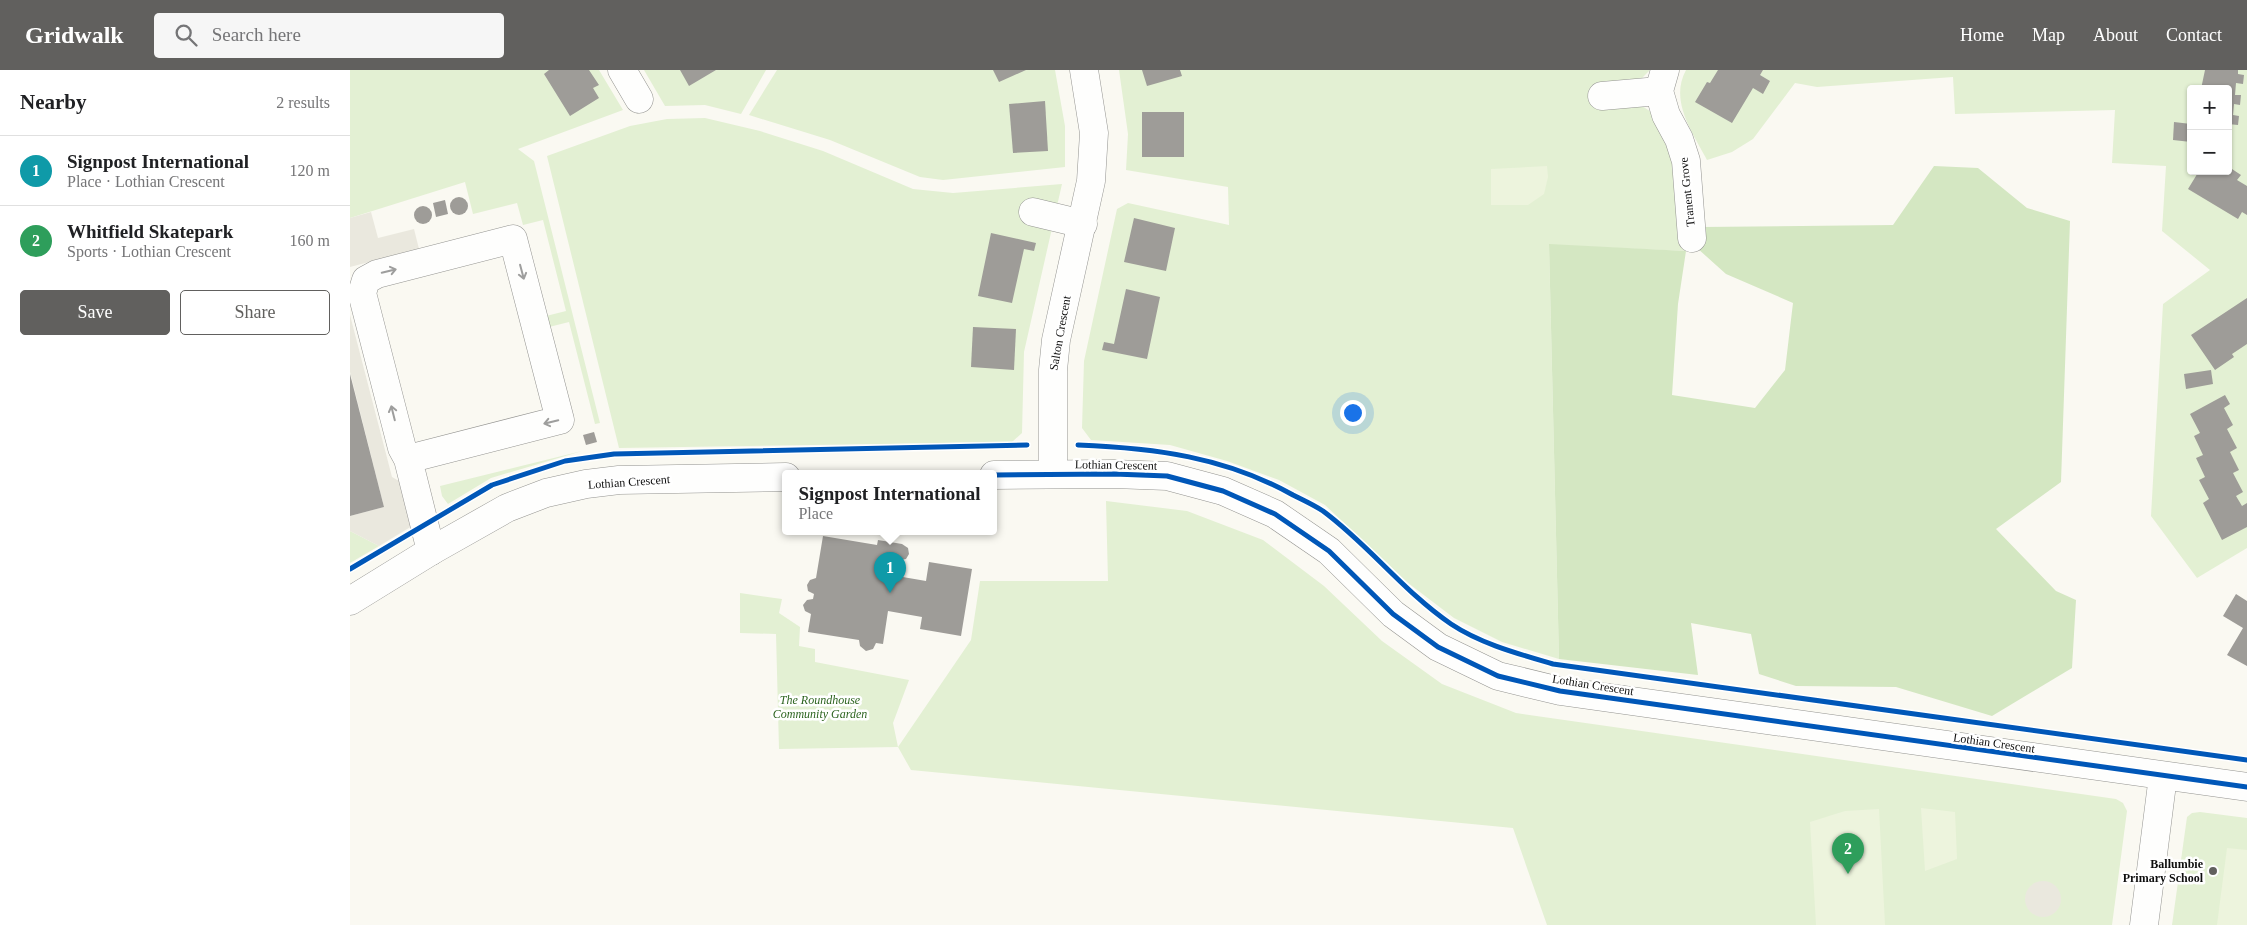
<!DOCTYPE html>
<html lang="en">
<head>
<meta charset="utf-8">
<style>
	:root { --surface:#fff; --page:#f6f6f6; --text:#202124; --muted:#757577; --line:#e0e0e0; --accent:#61605e }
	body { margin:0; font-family:"Times New Roman",serif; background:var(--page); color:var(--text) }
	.controls { position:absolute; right:15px; top:15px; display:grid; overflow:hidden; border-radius:5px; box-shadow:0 1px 4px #0004 }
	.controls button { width:45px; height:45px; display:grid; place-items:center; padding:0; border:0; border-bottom:1px solid var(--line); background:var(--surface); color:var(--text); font:25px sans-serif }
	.you { position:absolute; left:1002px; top:342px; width:18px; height:18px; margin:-12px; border:4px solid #fff; border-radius:50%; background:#1a73e8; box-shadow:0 0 0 8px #1a73e833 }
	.badge { display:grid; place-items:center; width:32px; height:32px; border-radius:50%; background:var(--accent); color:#fff; font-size:16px; font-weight:700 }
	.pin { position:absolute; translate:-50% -41px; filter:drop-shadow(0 1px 2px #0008) }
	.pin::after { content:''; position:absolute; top:26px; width:18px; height:15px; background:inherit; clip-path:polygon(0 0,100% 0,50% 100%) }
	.popup { position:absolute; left:432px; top:400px; width:215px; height:65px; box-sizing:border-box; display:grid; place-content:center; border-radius:5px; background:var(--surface); filter:drop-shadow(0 1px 4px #0005); font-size:16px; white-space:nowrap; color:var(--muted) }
	.popup b { font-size:19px; color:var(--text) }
	.popup::after { content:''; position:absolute; left:50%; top:100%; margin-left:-10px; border:10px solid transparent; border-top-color:var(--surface) }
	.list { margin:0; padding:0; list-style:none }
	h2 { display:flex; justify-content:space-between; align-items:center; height:65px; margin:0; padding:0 20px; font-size:21px }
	h2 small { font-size:16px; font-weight:400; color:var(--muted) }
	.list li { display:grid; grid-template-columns:32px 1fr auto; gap:15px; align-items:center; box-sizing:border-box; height:70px; padding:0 20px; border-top:1px solid var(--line) }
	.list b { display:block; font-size:19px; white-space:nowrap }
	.list p { margin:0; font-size:16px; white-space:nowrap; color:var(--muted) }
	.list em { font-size:16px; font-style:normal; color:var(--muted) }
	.actions { display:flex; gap:10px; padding:15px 20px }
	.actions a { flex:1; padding:11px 0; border:1px solid var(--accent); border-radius:5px; text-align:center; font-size:18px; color:var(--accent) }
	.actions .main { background:var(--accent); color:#fff }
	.icon { flex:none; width:28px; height:28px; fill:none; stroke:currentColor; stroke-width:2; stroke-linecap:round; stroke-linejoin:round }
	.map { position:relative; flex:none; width:1897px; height:855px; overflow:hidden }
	header { display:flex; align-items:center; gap:30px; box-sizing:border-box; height:70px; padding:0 25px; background:var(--accent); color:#fff }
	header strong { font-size:24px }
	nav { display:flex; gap:28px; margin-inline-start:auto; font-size:18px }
	.search { width:350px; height:45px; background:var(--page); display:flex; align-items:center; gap:12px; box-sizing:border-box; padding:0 18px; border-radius:5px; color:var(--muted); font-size:19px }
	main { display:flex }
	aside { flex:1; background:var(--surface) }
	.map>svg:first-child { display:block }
</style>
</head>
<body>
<header>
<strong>Gridwalk</strong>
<div class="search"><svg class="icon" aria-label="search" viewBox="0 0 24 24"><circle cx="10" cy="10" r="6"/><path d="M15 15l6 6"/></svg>Search here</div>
<nav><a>Home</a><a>Map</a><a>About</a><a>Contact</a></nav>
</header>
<main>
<aside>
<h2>Nearby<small>2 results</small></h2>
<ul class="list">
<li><span class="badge" style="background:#0f9aa8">1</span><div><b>Signpost International</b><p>Place · Lothian Crescent</p></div><em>120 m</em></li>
<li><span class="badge" style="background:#2e9e5b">2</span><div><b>Whitfield Skatepark</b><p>Sports · Lothian Crescent</p></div><em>160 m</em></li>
</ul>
<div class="actions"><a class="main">Save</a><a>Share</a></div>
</aside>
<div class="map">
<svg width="1897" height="855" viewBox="0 0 1897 855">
	<rect width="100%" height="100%" fill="#faf9f2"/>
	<!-- green -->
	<g fill="#e3f0d3" fill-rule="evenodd">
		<path d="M0,0h249l24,40 -105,39 16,12 66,262 -5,1 -26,-102 -20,5 -3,-11 20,-5 -23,-91 -20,5 -6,-22 -44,11 -8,-32 -115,36z"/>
		<path d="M294,0h122l-25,44 -36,-9 -40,1z"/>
		<path d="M427,0h278l10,56v41l-122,13 -23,-3 -90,-37 -81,-25z"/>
		<path d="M769,0h531l-11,11 3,25 17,11 19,47 8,87 -137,-6 10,414 -57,-17 -48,-24 -46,-35 -83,-78 -46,-25 -52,-19 -57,-16 -79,-5 -9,-12 2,-67 33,-152 11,-6 101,22 -1,-38 -102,-17 2,-36z"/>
		<path d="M1336,0h561v478l-50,30 -46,-62 12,-212 47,-34 -48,-39 4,-65 -54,-3 3,-53 -160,4 -2,-37 -136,10 -22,-4 -42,56 -21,13 -25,8c-14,-27 -38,-59 -21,-90zM1841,19h37v82h-37z"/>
		<path d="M355,48l55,13 63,20 90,38 40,4 109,-9 -38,168 -2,81 -10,9 -393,6 -72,-292 83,-30 37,-7z"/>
		<path d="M232,381l-91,27 -43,26 -6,-8 -2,-10z"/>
		<path d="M756,431l81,10 76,29 61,46 58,55 60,43 74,29 600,86 7,4 4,8 -15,114h-565l-34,-97 -602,-58 -13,-23 -119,2 -3,-115 -36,-1v-40l42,6 -3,14 21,14 -1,19 16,3v13l94,18 -16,43 5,24 73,-107 9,-59h128z"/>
		<path d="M0,461l29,15 -29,17z"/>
		<path d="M1850,742l47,6v107h-75l15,-108 5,-4z"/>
	</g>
	<!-- forest -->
	<path fill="#d4e7c2" d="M1584,96l44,2 49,40 43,13 -9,261 -65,47 60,62 20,9 -4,68 -80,48 -96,-29 -100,-1 -37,-12 -8,-40 -60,-11 7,52 -139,-16 -10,-415 137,7 -8,53 -6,91 83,13 30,-38 8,-67 -67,-29 -29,-26 5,-21 191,-2z"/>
	<!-- pitch -->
	<g fill="#edf4dd">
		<path d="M1197,96l1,11 -4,17 -16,11h-37v-36z"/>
		<path d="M1571,738l34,4 2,47 -32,12z"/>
		<path d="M1529,739l6,116h-69l-6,-103 35,-11z"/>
		<path d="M1877,778l20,2v75h-30z"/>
	</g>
	<!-- plaza -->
	<g fill="#eae8de">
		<path d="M21,142l7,26 36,-9 5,20 -69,18v-49z"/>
		<path d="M0,245l42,162 14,8 11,38 -38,23 -29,-15v-15l34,-9 -34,-135z"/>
		<circle cx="1693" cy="829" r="18"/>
	</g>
	<!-- building -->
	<g fill="#9e9c98">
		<path d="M199,0h40l10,15 -6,3 6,10 -29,18 -26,-42z"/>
		<path d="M330,0h36l-27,16z"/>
		<path d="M643,0h33l-27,12z"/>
		<path d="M792,0h38l2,6 -35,10z"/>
		<path d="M1368,0h45l-3,5 10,6 -7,13 -10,-6 -21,35 -37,-21 12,-20 3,1z"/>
		<path d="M1855,0h33v4l6,1 -1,9 -7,-1 -1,12h6l-1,10 -6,-1 -1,11 6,1 -1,9 -10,-1v-35h-27z"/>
		<path d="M695,31l3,50 -35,2 -4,-49z"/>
		<rect x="792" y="42" width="42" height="45"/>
		<path d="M1824,52l17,2v18l-18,-2z"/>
		<path d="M1882,99l9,6 -4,5 10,6v29l-5,-3 -4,7 -50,-30 11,-18h22l7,4z"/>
		<circle cx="109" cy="136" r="9"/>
		<path d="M95,130l3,14 -12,3 -3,-14z"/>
		<circle cx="73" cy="145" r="9"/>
		<path d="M784,148l41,10 -9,43 -42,-9z"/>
		<path d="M641,163l45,10 -2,8 -10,-2 -12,54 -34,-7z"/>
		<path d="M776,219l34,8 -13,62 -45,-9 2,-8 10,2z"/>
		<path d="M1897,228v46l-15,10 2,3 -19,13 -24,-35z"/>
		<path d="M623,257l43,2 -2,41 -43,-3z"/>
		<path d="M1861,300l2,14 -27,5 -2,-15z"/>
		<path d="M0,304l34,133 -34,9z"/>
		<path d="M1875,325l5,9 -6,4 9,17 -6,4 10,19 -7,4 9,18 -6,3 10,19 -7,4 6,10 5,-3v24l-25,13 -19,-37 6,-4 -10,-19 6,-3 -9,-19 7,-3 -9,-19 6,-3 -10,-19z"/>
		<path d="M244,362l3,10 -11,3 -3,-10z"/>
		<path d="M473,466l54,9 1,-5 24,4 6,4 1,6 -3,5 -6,1 -3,16 29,5 3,-19 43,7 -11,67 -41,-7 2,-12 -34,-6 -5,33 -7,-1 -3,6 -7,2 -6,-5 -1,-6 -51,-8 3,-18 -6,-3 -2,-6 4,-5 6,-1 1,-5 -6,-3 -1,-6 3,-5 6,-2z"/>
		<path d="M1886,524l11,7v65l-20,-11 16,-27 -20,-12z"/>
	</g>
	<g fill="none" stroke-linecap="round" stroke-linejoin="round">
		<defs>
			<g id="minor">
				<path d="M272,0l17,29"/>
				<path d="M1315,0l-6,21 7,24 13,24 7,22 6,77"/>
				<path d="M1252,26l57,-5"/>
				<path d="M683,142l50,12"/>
				<path d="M58,389l152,-39 -47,-181 -136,35 -11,6 -4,13 40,155 6,11 23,92"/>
				<path d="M703,404v-104l3,-30 35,-159 3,-48 -10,-63"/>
				<path d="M644,405l120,-1 53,2 56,15 52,23 54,37 64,63 45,33 60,29 62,15 687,96"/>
				<path d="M0,531l81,-50 76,-43 39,-15 40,-9 33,-4 167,-3"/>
				<path d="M1794,855l19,-149"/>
			</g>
		</defs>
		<!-- minor casing -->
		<use href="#minor" stroke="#949491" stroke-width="29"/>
		<!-- minor -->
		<use href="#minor" stroke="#fefefd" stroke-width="28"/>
		<defs>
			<g id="cycleway">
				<path d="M728,375c77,3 147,12 215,50 10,5 21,10 30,16 46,34 81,81 128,113 30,20 68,30 102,40l694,96"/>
				<path d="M644,405l120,-1 53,2 56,15 52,23 54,37 64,63 45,33 60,29 62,15 687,96"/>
				<path d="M0,499l142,-84 73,-24 49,-7 413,-9"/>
			</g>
		</defs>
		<!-- cycleway casing -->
		<use href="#cycleway" stroke="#fff" stroke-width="8"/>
		<!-- cycleway -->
		<use href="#cycleway" stroke="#0057b8" stroke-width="5"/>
	</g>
	<!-- one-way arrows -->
	<defs><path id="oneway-shaft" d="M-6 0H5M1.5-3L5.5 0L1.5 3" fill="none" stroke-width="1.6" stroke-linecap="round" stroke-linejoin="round" transform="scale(1.25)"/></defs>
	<g stroke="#9e9e9d">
		<use href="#oneway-shaft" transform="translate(39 201) rotate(-14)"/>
		<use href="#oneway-shaft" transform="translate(172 202) rotate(75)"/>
		<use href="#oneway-shaft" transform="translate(43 343) rotate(-104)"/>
		<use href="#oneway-shaft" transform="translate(201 352) rotate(166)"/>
	</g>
	<!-- markers -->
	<circle fill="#61605e" stroke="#fff" stroke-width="2" cx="1863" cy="801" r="5"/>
	<g text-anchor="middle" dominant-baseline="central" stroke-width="5" stroke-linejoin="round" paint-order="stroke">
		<!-- street labels -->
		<g font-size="12" fill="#0e0e0e" stroke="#fff">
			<text transform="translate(1337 122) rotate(-96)">Tranent Grove</text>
			<text transform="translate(710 263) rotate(-80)">Salton Crescent</text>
			<text transform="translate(766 395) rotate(1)">Lothian Crescent</text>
			<text transform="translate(279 412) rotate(-4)">Lothian Crescent</text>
			<text transform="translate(1243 615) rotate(9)">Lothian Crescent</text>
			<text transform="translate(1644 673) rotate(8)">Lothian Crescent</text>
		</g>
		<!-- park labels -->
		<g font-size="12" font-style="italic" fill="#2d6420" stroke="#fff">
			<text x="470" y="630">The Roundhouse<tspan x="470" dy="14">Community Garden</tspan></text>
		</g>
		<!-- poi labels -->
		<g font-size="12" font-weight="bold" fill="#0e0e0e" stroke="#fff" text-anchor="end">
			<text x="1853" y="794">Ballumbie<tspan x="1853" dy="14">Primary School</tspan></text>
		</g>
	</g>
</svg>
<div class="controls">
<button>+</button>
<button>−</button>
</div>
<div class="you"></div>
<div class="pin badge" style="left:540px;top:523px;background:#0f9aa8">1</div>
<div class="popup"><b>Signpost International</b>Place</div>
<div class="pin badge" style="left:1498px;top:804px;background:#2e9e5b">2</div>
</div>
</main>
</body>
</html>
